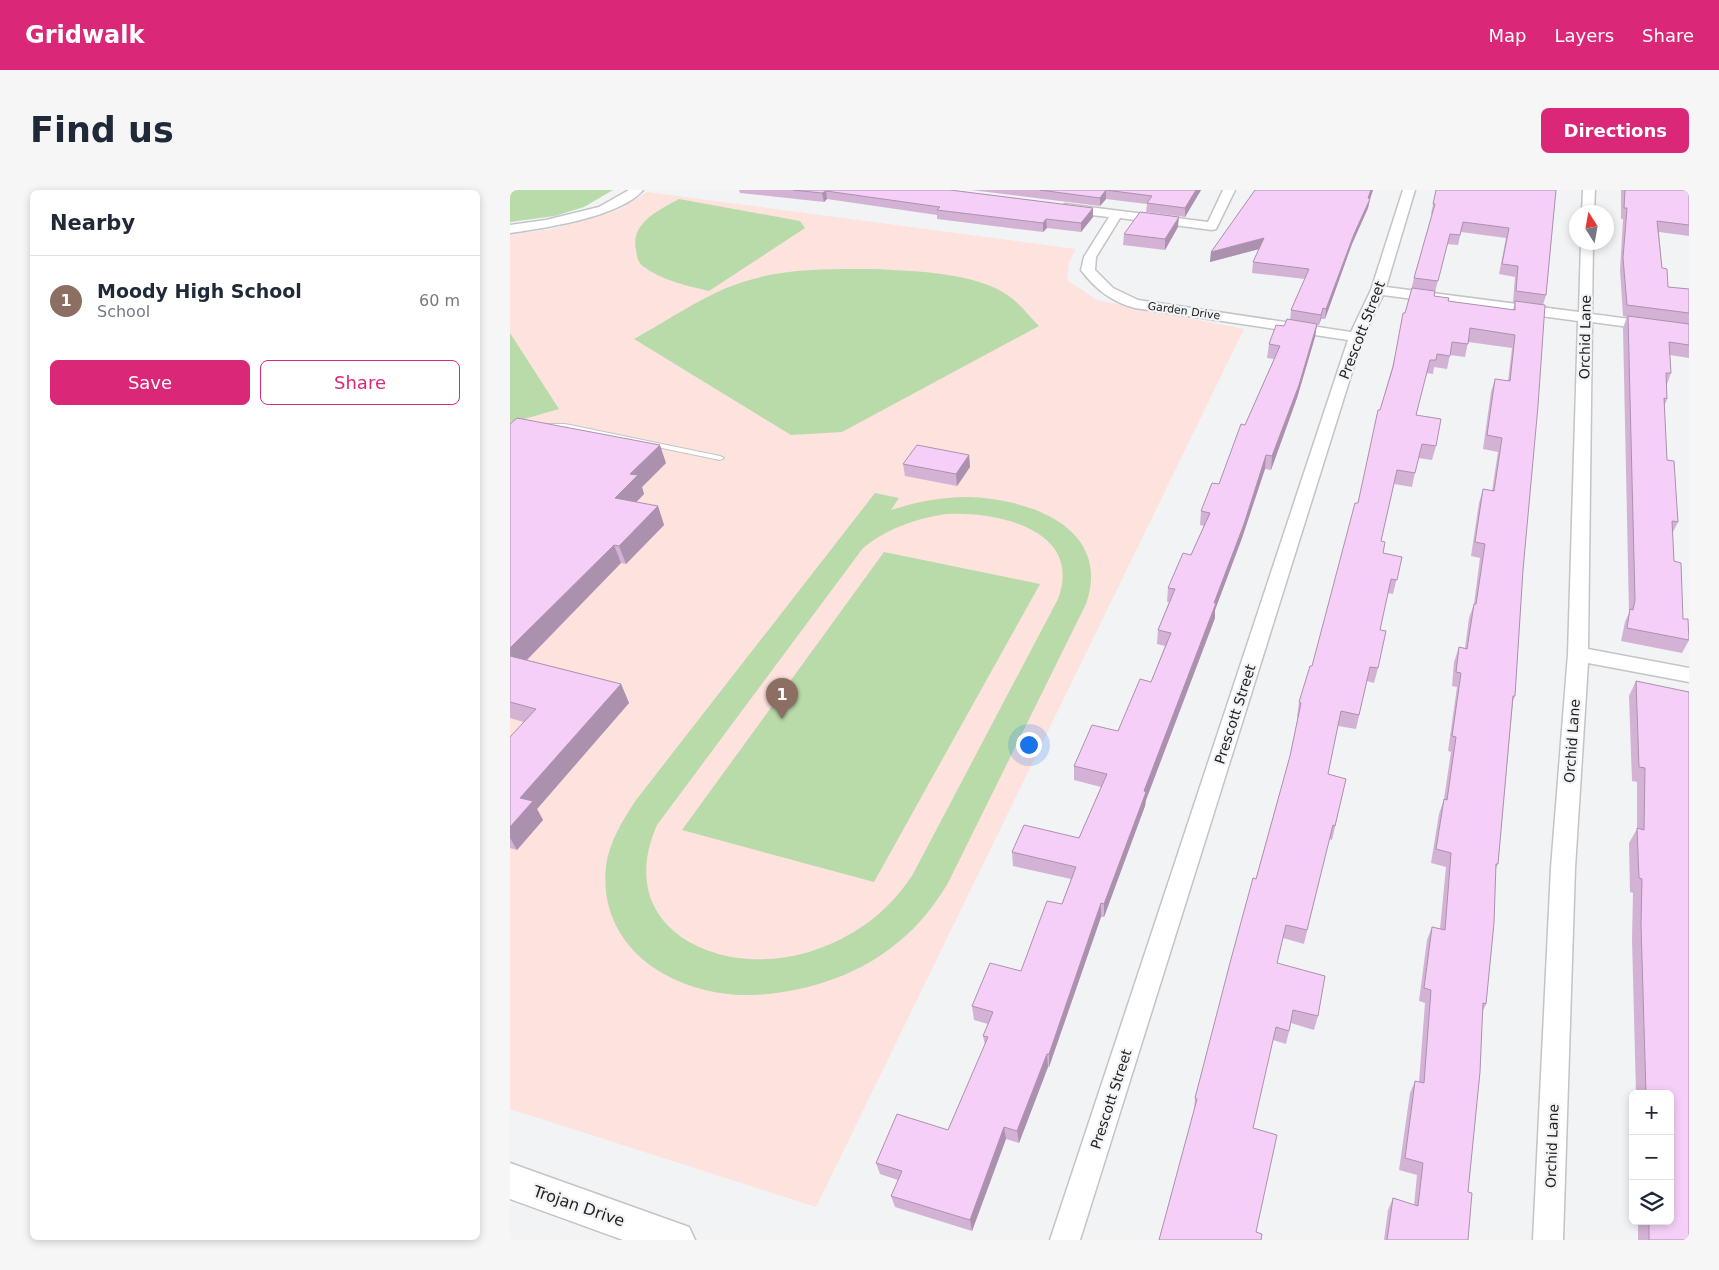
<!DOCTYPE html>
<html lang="en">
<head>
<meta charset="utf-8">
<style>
	:root { --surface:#fff; --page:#f6f6f7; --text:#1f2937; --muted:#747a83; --line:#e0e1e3; --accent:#db2777 }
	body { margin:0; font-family:"DejaVu Sans",sans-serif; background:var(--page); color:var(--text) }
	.controls { position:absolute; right:15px; bottom:15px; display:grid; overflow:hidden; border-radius:8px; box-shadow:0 2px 8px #0003 }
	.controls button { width:45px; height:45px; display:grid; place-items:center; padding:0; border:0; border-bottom:1px solid var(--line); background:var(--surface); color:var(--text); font:25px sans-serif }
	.compass { position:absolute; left:1059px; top:15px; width:45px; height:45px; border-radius:50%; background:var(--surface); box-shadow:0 2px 8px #0003; rotate:349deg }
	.you { position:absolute; left:518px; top:554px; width:18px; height:18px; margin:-12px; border:4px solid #fff; border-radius:50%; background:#1a73e8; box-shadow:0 0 0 8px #1a73e833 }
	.badge { display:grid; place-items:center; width:32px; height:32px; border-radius:50%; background:var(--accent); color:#fff; font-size:16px; font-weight:700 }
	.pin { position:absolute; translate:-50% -41px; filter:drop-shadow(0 1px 2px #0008) }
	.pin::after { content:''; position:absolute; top:26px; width:18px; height:15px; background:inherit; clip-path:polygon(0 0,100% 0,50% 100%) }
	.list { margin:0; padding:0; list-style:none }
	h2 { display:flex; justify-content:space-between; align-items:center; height:65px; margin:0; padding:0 20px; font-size:21px }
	h2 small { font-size:16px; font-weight:400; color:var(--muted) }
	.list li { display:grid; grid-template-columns:32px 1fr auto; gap:15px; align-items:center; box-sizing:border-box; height:90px; padding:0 20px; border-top:1px solid var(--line) }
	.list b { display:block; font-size:19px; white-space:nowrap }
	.list p { margin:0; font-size:16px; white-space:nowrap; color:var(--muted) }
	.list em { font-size:16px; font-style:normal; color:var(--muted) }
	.actions { display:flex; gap:10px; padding:15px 20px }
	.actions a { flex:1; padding:11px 0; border:1px solid var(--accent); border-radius:8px; text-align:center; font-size:18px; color:var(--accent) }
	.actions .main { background:var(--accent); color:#fff }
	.icon { flex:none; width:28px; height:28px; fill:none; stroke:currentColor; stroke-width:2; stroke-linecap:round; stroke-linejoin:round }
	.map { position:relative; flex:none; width:1179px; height:1050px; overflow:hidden; border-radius:8px }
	header { display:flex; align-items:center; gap:30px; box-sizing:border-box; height:70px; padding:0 25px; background:var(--accent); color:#fff }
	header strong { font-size:24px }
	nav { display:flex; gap:28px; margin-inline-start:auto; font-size:18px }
	.intro { display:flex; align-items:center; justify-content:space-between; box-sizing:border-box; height:120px; padding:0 30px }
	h1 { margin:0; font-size:35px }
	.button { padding:12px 22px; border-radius:8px; background:var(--accent); color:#fff; font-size:18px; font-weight:700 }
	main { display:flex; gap:30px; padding:0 30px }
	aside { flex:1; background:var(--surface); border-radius:8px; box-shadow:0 2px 8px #0003 }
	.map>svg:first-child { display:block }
</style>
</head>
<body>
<header>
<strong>Gridwalk</strong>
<nav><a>Map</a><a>Layers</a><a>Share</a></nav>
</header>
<div class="intro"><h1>Find us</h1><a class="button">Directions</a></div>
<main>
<aside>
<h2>Nearby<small></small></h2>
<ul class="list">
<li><span class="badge" style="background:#8d6e63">1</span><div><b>Moody High School</b><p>School</p></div><em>60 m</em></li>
</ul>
<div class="actions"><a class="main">Save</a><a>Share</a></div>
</aside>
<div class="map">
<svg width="1179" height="1050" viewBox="0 0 1179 1050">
	<rect width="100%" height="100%" fill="#f2f3f5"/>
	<!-- education -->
	<path fill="#fde2de" d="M137,2l429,57 -7,13 -2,18 30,20 147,29 -428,878 -306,-98v-874l42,-6 66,-19z"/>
	<!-- green -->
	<g fill="#b9dbaa" fill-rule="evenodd">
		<path d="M0,0h103l-29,17 -29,9 -45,6z"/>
		<path d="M169,9l121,22 5,7 -96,63c-21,-5 -48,-11 -65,-24 -6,-4 -7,-10 -8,-17 -6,-27 23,-40 43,-51z"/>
		<path d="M363,79c39,2 103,3 136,27 11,8 20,20 30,30l-197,106 -51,3 -157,-96c35,-19 71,-45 109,-57 41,-14 87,-13 130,-13z"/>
		<path d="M0,143l49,76 -49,14z"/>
		<path d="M365,303l24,5 -8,12c25,-8 50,-13 76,-13 60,1 146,30 119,107l-138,279c-14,23 -29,43 -51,60 -39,33 -94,50 -144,52 -76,2 -156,-44 -147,-129 3,-24 17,-46 30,-66zM436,324c50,-3 138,15 112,85l-145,275c-25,39 -60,64 -104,78 -87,27 -198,-22 -152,-127l206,-277c25,-20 52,-29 83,-34z"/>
		<path d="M374,362l156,32 -166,298 -192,-52z"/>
	</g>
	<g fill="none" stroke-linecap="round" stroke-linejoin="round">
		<defs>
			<path id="service" d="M30,234h25l155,32 4,2 -4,2 -155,-32h-22l-4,-2z"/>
			<g id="minor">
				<path d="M119,0h14c-23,27 -98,38 -133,43v-8l36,-5 53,-13z"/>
				<path d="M713,0h12l-19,39 -4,1 -92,-12 -24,39 -1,13 18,18 25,12 213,32 20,-42 32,-100h12l-29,97 193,25 2,-70h12l-1,72 97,13v8l-97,-13 -4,327 101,19v14l-101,-19 -13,205 -12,372h-30l18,-372 17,-214 10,-333 -195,-26 -20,42 -283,903h-30l298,-900 -213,-32c-23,-6 -40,-19 -54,-38l3,-13 25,-40 -44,-5 -6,-4 6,-4 143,18z"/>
				<path d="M1073,0h12l-1,22h-12z"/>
			</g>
			<path id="tertiary" d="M0,973l179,64 6,13h-72l-113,-41z"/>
		</defs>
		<!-- service casing -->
		<use href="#service" stroke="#c3c4c6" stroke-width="2"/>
		<!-- minor casing -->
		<use href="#minor" stroke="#c3c4c6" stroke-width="3"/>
		<!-- tertiary casing -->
		<use href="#tertiary" stroke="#c3c4c6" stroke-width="3"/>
		<!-- service -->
		<use href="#service" fill="#fff" fill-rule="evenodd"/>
		<!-- minor -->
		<use href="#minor" fill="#fff" fill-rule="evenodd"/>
		<!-- tertiary -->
		<use href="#tertiary" fill="#fff" fill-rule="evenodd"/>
	</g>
	<!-- wall -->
	<g fill="#d3b2d5" fill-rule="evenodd">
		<path d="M229,0h211l143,18v9l-12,15 -34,-4 -4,4 -106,-13v-4l-110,-16 -3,3 -84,-9z"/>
		<path d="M461,0h230l-16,27 -39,-5 1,-8 -41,-5 -6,7z"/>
		<path d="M745,0h118l-3,9 -2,9 -16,36 -27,75h-4l-2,6h-2l-2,12 -18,61 -26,72 -6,-1 -23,69 -27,72v8l-69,182 -1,6 -41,111h-3l-52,150h-1l-29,76 -13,-4 -34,92 -77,-24 -4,-11 7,-16 -18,-6 -4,-11 72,-33 37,-85 -2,-9 5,-12 -14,-4 -2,-14 49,-35 41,-67 9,-25 -58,-13 -1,-14 67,-14 22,-51 -27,-7v-14l44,-35 33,-49 14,-36 -8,-2 1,-14 11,-28h-2l1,-14 23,-33 13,-29 -4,-1 1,-14 18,-27 55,-125 -7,-1 2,-14 15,-18 6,-6 1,-10 14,-31 -53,-6 1,-11 6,-13 -49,13 1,-10z"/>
		<path d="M926,0h120l-10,105 -3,10 -20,265 -8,126 -2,5 -15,163 -2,4 -10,136 -4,9 -14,179v48h-84l4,-30 5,-12 21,7 3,-30 -18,-5 11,-77 5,-12 4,1 6,-79 -6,-2 8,-61 5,-13 8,2 6,-62 -15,-4 8,-49 5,-15 7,-47 -3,-1 9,-64 -5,-1 2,-24 5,-15 6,1 4,-30 5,-14 6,-46 -9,-2 8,-53 4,-14 9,2 6,-39 -15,-3 8,-57 4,-13 13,2 4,-33 -44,-6 -3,15 -15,-2 -3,14 -13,-2 -1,7 -7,-1 -10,42 20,31 -4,14 -14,-2 -6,29 -18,-3 -13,57 2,12 19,4 -9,37 -5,-1 -8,37 -2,38 -4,15 -7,-2 -11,48 -18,-3 -10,48 18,5 -14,61 -3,-1 -25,105 -21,-6 -6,25 41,53 -4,14 -23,-7 -5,21 -13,-4 -114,200 35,-129 1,-13 95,-342 8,-39h-1l2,-15 13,-36 46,-163 22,-93 12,-42 22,-90 18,-64h-1zM951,42l45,6 -7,36 16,3 -2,25h2l-2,8 -65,-9 -14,-5 13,-52 11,1z"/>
		<path d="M1111,0h68v46l-30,-4 3,36 6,19 21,2v69l-19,-3 1,18 -4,11v15l-3,8 3,53 11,62 -6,12 2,27 9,58 6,21 -7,13 -61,-12 4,-19 4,-9 -6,-285 4,-11 -4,-1 -3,-46 3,-51h-2z"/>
		<path d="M668,37l-13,23 -42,-5 1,-11z"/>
		<path d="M0,234l156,39 -24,24 2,7 -8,8 22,4 6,19 -38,39 -5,-1 -94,97 94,24 8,19 -92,106 6,11 -26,30 -7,-2v-111l14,-15 -14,-4z"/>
		<path d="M459,265l1,12 -13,19 -52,-10 -2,-12z"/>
		<path d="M1126,491l53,11v548h-51v-19h32v-127h-34l-4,-155 1,-46 -3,-1 -1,-49 8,-14v-47l-5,-1 -3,-85z"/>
	</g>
	<!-- shaded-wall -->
	<g fill="#ac91ae">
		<path d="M596,0v9l-6,7v-8z"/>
		<path d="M686,0h5l-16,27v-9z"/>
		<path d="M861,0h2l-3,9 -2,9 -16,36 -27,75 1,-10z"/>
		<path d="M316,1l1,8 -3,3 -2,-9z"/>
		<path d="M583,18v9l-12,15v-9z"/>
		<path d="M669,27l-1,10 -13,23v-11z"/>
		<path d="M536,29l1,9 -4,4v-9z"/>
		<path d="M754,48l-1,10 -53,14 1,-10z"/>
		<path d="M813,118l-2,11 -2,6 2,-10z"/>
		<path d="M807,134l-2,13 -18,61 -26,72 1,-14z"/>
		<path d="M150,255l6,18 -24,24 2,7 -22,23 -7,-19 15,-24z"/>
		<path d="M459,265l1,12 -13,19 -1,-12z"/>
		<path d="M756,265l-1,14 -23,69 -27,72v8l-69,182 -1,6 -41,111v-13l40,-113 70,-188z"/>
		<path d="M148,316l6,19 -38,39 -7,-18z"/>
		<path d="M104,355l7,18 -107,110 -4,-6v-19z"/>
		<path d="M111,494l8,19 -92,106 6,11 -26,30 -7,-12v-11l10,-29z"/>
		<path d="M591,713v14l-52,150v-13z"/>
		<path d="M537,864l1,13 -29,76 -2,-12z"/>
		<path d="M494,937l2,12 -34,92 -2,-11z"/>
	</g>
	<!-- building -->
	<g fill="#f5cff8" stroke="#ac91ae">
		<path d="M283,0h157l143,18 -12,15 -35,-4 -3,4 -106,-13 3,-3 -114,-16 -4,2z"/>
		<path d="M530,0h156l-11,18 -38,-5 5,-7 -46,-6 -6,8z"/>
		<path d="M745,0h116l-3,8 2,1 -16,35 -28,75 -3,-1 -2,7 -30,-5 18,-41 -56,-7 11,-24 -53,14z"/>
		<path d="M926,0h120l-10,105 -30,-4 2,-25 -16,-2 7,-36 -46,-6 -3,13 -10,-1 -12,47 -24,-3 21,-74h-2z"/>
		<path d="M1115,0h64v35l-32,-4 5,47 5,1 1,18 21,2v24l-62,-8 -4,-47 4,-50h-3z"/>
		<path d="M630,22l39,5 -14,22 -41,-5z"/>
		<path d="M902,98l23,3 -1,5 15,2 -1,3 67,9v-9l30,4 -7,101 -15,164 -8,126h-2l-15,168h-2l-2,59 -8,81 -3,-1 -3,69 -12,120 4,1 -4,47h-81l6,-42 25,8 5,-43 -18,-5 10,-77 9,2 7,-93 -7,-2 8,-61 13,3 6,-77 -15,-4 8,-50 3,1 9,-63 -4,-1 9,-63 -5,-1 3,-25 8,2 7,-45h2l9,-60 -10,-2 8,-53 11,2 8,-53 -15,-3 8,-56 15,2 5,-46 -45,-7 -2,16 -16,-2 -2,14 -13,-2 -1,6h-6l-14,55 25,4 -5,27 -14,-2 -7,29 -18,-3 -16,71 4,1 -2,11 19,4 -5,23 -6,-1 -11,51 6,1 -8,37 -8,-1 -11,48 -18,-4 -13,63 18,5 -11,47 -2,-1 -26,105 -21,-5 -9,38 48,13 -7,40 -25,-6 -4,21 -13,-4 -23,101 24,7 -21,97 6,2 -1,6h-102l38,-141 -2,-1 36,-139 22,-81 3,1 34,-123 11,-53 -2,-1 11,-36h2l43,-163h3l20,-93h2l13,-43 10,-54h2z"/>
		<path d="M1118,126l61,8v21l-20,-3 2,31h-5l1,26 -3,-1 3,62 7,1 4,61 -6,-1 2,40 7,2 2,56h5l1,21 -62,-12 3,-19 3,1 2,-10z"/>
		<path d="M777,129l30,5 -18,61 -27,71 -6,-1 -22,69 -30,79h2l-72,188 2,1 -42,112 -3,-1 -52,151h-2l-30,77 -13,-4 -34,93 -79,-24 11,-25 -26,-8 21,-49 51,16 40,-93 -5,-1 10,-24 -21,-6 18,-43 31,8 26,-70 15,3 14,-37 -64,-15 12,-27 55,13 28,-64 -33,-8 18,-41 26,6 22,-52 11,3 20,-49 -13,-3 17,-41 -7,-1 15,-35 8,2 19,-42 -9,-2 11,-28 7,1 22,-60 4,1 35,-79 -11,-2 7,-19 8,1z"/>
		<path d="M7,228l143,27 -30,29 8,1 -23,23 43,8 -39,40 -5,-1 -104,103v-224z"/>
		<path d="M407,255l52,10 -13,19 -53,-10z"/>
		<path d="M0,466l111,28 -101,114 13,3 -23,26v-90l26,-28 -26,-7z"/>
		<path d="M1126,491l53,11v548h-40v-19h21v-127h-24l-5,-169 1,-46 -3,-1 -2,-50 7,2 1,-62 -6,-1z"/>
	</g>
	<g text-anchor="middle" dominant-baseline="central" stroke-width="4.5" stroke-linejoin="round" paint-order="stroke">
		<!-- far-street labels -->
		<g font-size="11" fill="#1f1f20" stroke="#f2f3f5">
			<text transform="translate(674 121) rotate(8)">Garden Drive</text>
		</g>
		<!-- street labels -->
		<g font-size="14" fill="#1f1f20" stroke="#f2f3f5">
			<text transform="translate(852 140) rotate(-69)">Prescott Street</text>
			<text transform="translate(1075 147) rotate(-89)">Orchid Lane</text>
			<text transform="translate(725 524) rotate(-72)">Prescott Street</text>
			<text transform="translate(1062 551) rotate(-86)">Orchid Lane</text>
			<text transform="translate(601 909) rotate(-72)">Prescott Street</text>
			<text transform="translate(1042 956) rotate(-88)">Orchid Lane</text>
		</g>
		<!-- near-street labels -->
		<g font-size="16" fill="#1f1f20" stroke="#f2f3f5">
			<text transform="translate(69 1016) rotate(19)">Trojan Drive</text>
		</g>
	</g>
</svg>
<div class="controls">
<button>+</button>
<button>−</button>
<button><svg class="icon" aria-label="layers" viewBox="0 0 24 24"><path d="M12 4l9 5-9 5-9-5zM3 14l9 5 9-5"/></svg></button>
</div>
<svg class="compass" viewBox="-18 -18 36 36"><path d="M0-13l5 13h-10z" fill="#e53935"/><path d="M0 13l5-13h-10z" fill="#747a83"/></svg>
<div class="you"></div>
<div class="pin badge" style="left:272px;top:529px;background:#8d6e63">1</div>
</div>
</main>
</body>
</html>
